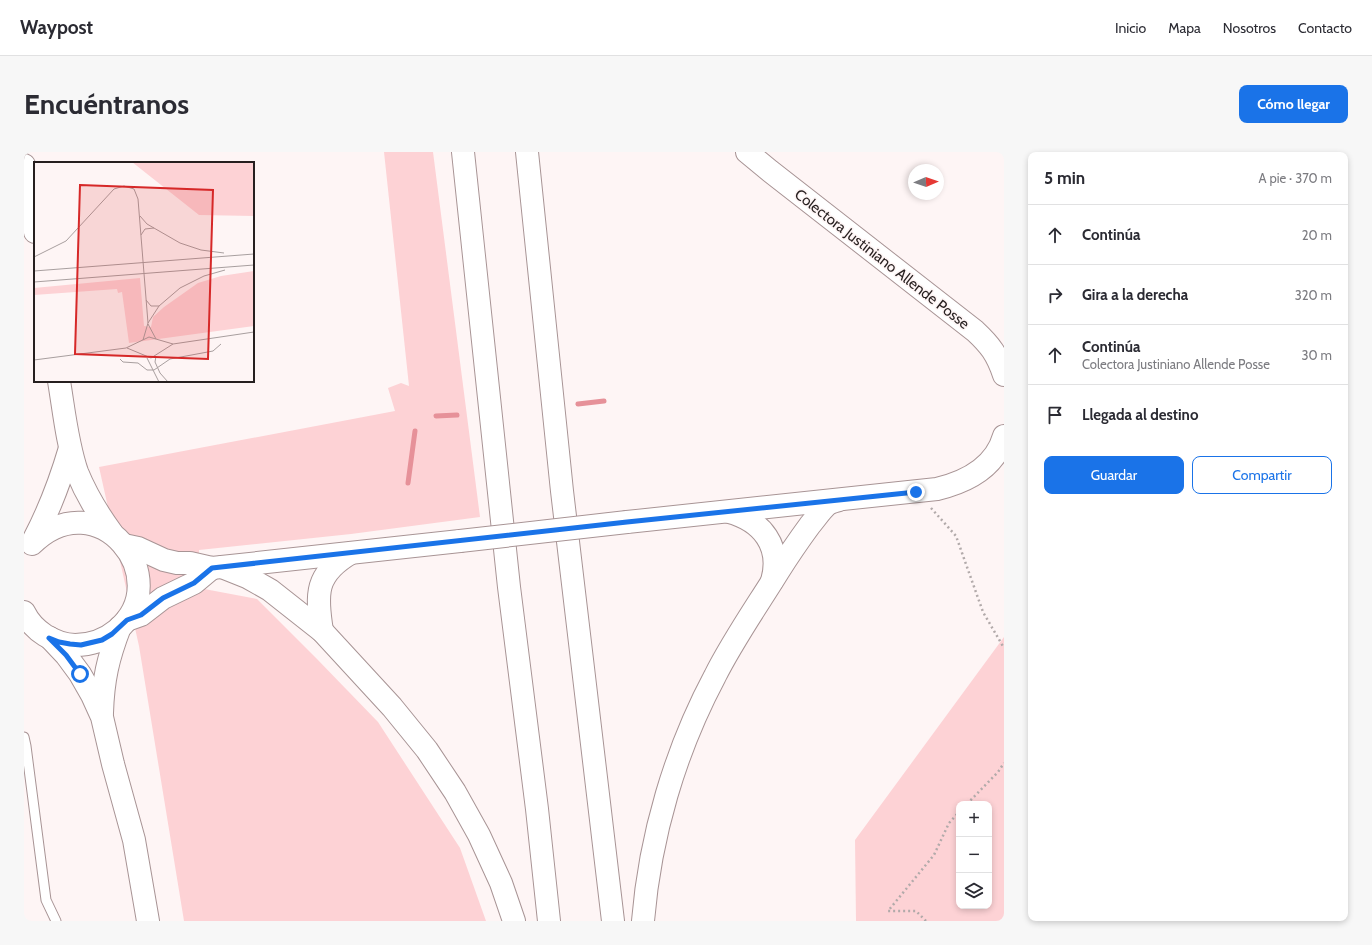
<!DOCTYPE html>
<html lang="es">
<head>
<meta charset="utf-8">
<style>
	:root { --surface:#fff; --page:#f7f7f7; --text:#2b2b33; --muted:#7c7c81; --line:#e1e1e2; --accent:#1a73e8 }
	body { margin:0; font-family:Cabin,sans-serif; background:var(--page); color:var(--text) }
	.controls { position:absolute; right:12px; bottom:12px; display:grid; overflow:hidden; border-radius:8px; box-shadow:0 2px 6px #0003 }
	.controls button { width:36px; height:36px; display:grid; place-items:center; padding:0; border:0; border-bottom:1px solid var(--line); background:var(--surface); color:var(--text); font:20px sans-serif }
	.compass { position:absolute; left:884px; top:12px; width:36px; height:36px; border-radius:50%; background:var(--surface); box-shadow:0 2px 6px #0003; rotate:88deg }
	.stop { position:absolute; width:12px; height:12px; margin:-9px; border:3px solid #1a73e8; border-radius:50%; background:#fff }
	.stop.end { background:#1a73e8; border-color:#fff; box-shadow:0 1px 4px #0008 }
	.list { margin:0; padding:0; list-style:none }
	h2 { display:flex; justify-content:space-between; align-items:center; height:52px; margin:0; padding:0 16px; font-size:17px }
	h2 small { font-size:13px; font-weight:400; color:var(--muted) }
	.list li { display:grid; grid-template-columns:26px 1fr auto; gap:12px; align-items:center; box-sizing:border-box; height:60px; padding:0 16px; border-top:1px solid var(--line) }
	.list b { display:block; font-size:15px; white-space:nowrap }
	.list p { margin:0; font-size:13px; white-space:nowrap; color:var(--muted) }
	.list em { font-size:13px; font-style:normal; color:var(--muted) }
	.actions { display:flex; gap:8px; padding:12px 16px }
	.actions a { flex:1; padding:9px 0; border:1px solid var(--accent); border-radius:8px; text-align:center; font-size:14px; color:var(--accent) }
	.actions .main { background:var(--accent); color:#fff }
	.icon { flex:none; width:22px; height:22px; fill:none; stroke:currentColor; stroke-width:2; stroke-linecap:round; stroke-linejoin:round }
	.map { position:relative; flex:none; width:980px; height:769px; overflow:hidden; border-radius:8px }
	header { display:flex; align-items:center; gap:24px; box-sizing:border-box; height:56px; padding:0 20px; background:var(--surface); border-bottom:1px solid var(--line) }
	header strong { font-size:19px }
	nav { display:flex; gap:22px; margin-inline-start:auto; font-size:14px }
	.intro { display:flex; align-items:center; justify-content:space-between; box-sizing:border-box; height:96px; padding:0 24px }
	h1 { margin:0; font-size:28px }
	.button { padding:10px 18px; border-radius:8px; background:var(--accent); color:#fff; font-size:14px; font-weight:700 }
	main { display:flex; gap:24px; padding:0 24px }
	aside { flex:1; background:var(--surface); border-radius:8px; box-shadow:0 2px 6px #0003 }
	.map>svg:first-child { display:block }
</style>
</head>
<body>
<header>
<strong>Waypost</strong>
<nav><a>Inicio</a><a>Mapa</a><a>Nosotros</a><a>Contacto</a></nav>
</header>
<div class="intro"><h1>Encuéntranos</h1><a class="button">Cómo llegar</a></div>
<main>
<div class="map">
<svg width="980" height="769" viewBox="0 0 980 769">
	<rect width="100%" height="100%" fill="#fef5f5"/>
	<!-- green -->
	<g fill="#fdd2d5" fill-rule="evenodd">
		<path d="M360,0h49l47,365 -129,17 -152,16v38l58,11 59,59 62,64 82,126 26,73h-302l-45,-275 -40,-179 296,-56 -7,-23 13,-5 8,3z"/>
		<path d="M980,485v284h-148l-1,-81zM935,652h30v102h-30z"/>
	</g>
	<g fill="none" stroke-linecap="round" stroke-linejoin="round">
		<!-- stream -->
		<g stroke="#e69199" stroke-width="5">
			<path d="M554,252l26,-3"/>
			<path d="M412,264l21,-1"/>
			<path d="M384,331l7,-52"/>
		</g>
		<defs>
			<path id="lane" d="M0,585l2,9 20,154 10,21"/>
			<g id="secondary">
				<path d="M723,0l23,19 205,160c15,14 22,23 29,44"/>
				<path d="M0,13l11,67"/>
				<path d="M35,229c5,30 8,62 18,91 9,22 21,42 35,61"/>
				<path d="M603,370l310,-33c29,-7 58,-21 67,-53"/>
				<path d="M9,389c17,-32 27,-59 37,-93"/>
				<path d="M100,393l14,3 26,12 13,3h13l22,5 248,-27"/>
				<path d="M0,460c9,19 30,32 51,33 16,0 30,-5 42,-15 61,-51 -19,-151 -85,-86"/>
				<path d="M103,468l14,-5 22,-17 31,-15 18,-15"/>
				<path d="M26,486l16,17 14,19 12,21 10,22 11,47 21,76 14,81"/>
				<path d="M78,561c1,-33 6,-55 18,-86"/>
			</g>
			<g id="highway">
				<path d="M439,0l46,435 28,222 12,112"/>
				<path d="M503,0l35,339 51,430"/>
				<path d="M705,360c33,9 53,34 43,69"/>
				<path d="M198,415l25,10 23,13 52,41 70,76 35,43 28,42 24,43 22,48 13,38"/>
				<path d="M298,479c-6,-37 -7,-57 29,-78"/>
				<path d="M619,769c7,-85 32,-170 72,-245 18,-36 42,-70 63,-104 10,-16 21,-32 32,-47 6,-7 11,-15 18,-21 3,-2 7,-3 11,-4"/>
			</g>
		</defs>
		<!-- lane casing -->
		<use href="#lane" stroke="#a89495" stroke-width="11"/>
		<!-- secondary casing -->
		<use href="#secondary" stroke="#a89495" stroke-width="24"/>
		<!-- highway casing -->
		<use href="#highway" stroke="#a89495" stroke-width="24"/>
		<!-- path -->
		<g stroke="#b2aaaa" stroke-width="2.5" stroke-dasharray="2 3" stroke-linecap="butt">
			<path d="M907,356l25,28 27,76 21,36"/>
			<path d="M943,652l31,-32 6,-9"/>
			<path d="M902,769l-10,-10h-28l46,-56 15,-32 10,-11"/>
		</g>
		<!-- lane -->
		<use href="#lane" stroke="#fff" stroke-width="9"/>
		<!-- secondary -->
		<use href="#secondary" stroke="#fff" stroke-width="22"/>
		<!-- highway -->
		<use href="#highway" stroke="#fff" stroke-width="22"/>
		<defs>
			<path id="secondary-bridge" d="M436,389l167,-19"/>
		</defs>
		<!-- secondary-bridge casing -->
		<use href="#secondary-bridge" stroke="#a89495" stroke-width="24" stroke-linecap="butt"/>
		<!-- secondary-bridge -->
		<use href="#secondary-bridge" stroke="#fff" stroke-width="22"/>
	</g>
	<g fill="none" stroke-linecap="round" stroke-linejoin="round">
		<!-- route -->
		<path stroke="#1a73e8" stroke-width="5" d="M56,522l-14,-19 -17,-17 10,4 11,2 11,1 21,-5 10,-6 15,-14 14,-5 22,-17 31,-15 18,-15 415,-46 289,-30"/>
	</g>
	<g text-anchor="middle" dominant-baseline="central" stroke-width="3" stroke-linejoin="round" paint-order="stroke">
		<!-- street labels -->
		<g font-size="15" fill="#261f1f" stroke="#fef5f5">
			<text transform="translate(858 107) rotate(38)">Colectora Justiniano Allende Posse</text>
		</g>
	</g>
	<!-- overview -->
	<g transform="translate(10 10)">
		<rect width="220" height="220" fill="#fef5f5"/>
		<path d="M98,0h122v54l-55,-1zM220,109v55l-125,17 -7,-51 -4,1 -1,-4 -83,6v-7l106,-10 4,48 7,1 2,-10 11,-10 34,-24 23,-7z" fill="#fdd2d5"/>
		<path fill="none" stroke="#a89f9f" stroke-width="1" d="M106,54l7,8 33,19 21,7 23,3M107,73l4,-6 9,-1M0,95l32,-16 48,-52 10,-3 10,3 4,10 10,124 -5,17M0,109l220,-17M0,120l220,-17M112,138l5,6h8M114,161l11,-17 21,-18 24,-12 21,-6M114,162l8,15M93,186l24,10 22,-14 81,-12M122,194l-1,6 5,11 8,9M113,196l12,24M86,197l3,3 15,1 9,7h7l16,-11 43,-8 8,-7M0,198l92,-12 23,-11 24,7"/>
		<path fill="#d62828" fill-opacity="0.15" stroke="#d62828" stroke-width="2" d="M46,23l133,5 -5,169 -133,-5z"/>
		<rect width="220" height="220" fill="none" stroke="#261f1f" stroke-width="2"/>
	</g>
</svg>
<div class="controls">
<button>+</button>
<button>−</button>
<button><svg class="icon" aria-label="layers" viewBox="0 0 24 24"><path d="M12 4l9 5-9 5-9-5zM3 14l9 5 9-5"/></svg></button>
</div>
<svg class="compass" viewBox="-18 -18 36 36"><path d="M0-13l5 13h-10z" fill="#e53935"/><path d="M0 13l5-13h-10z" fill="#7c7c81"/></svg>
<div class="stop" style="left:56px;top:522px"></div>
<div class="stop end" style="left:892px;top:340px"></div>
</div>
<aside>
<h2>5 min<small>A pie · 370 m</small></h2>
<ul class="list">
<li><svg class="icon" aria-label="ahead" viewBox="0 0 24 24"><path d="M12 20V5M6 11l6-6 6 6"/></svg><div><b>Continúa</b></div><em>20 m</em></li>
<li><svg class="icon" aria-label="right" viewBox="0 0 24 24"><path d="M7 20v-9h11M14 6l5 5-5 5"/></svg><div><b>Gira a la derecha</b></div><em>320 m</em></li>
<li><svg class="icon" aria-label="ahead" viewBox="0 0 24 24"><path d="M12 20V5M6 11l6-6 6 6"/></svg><div><b>Continúa</b><p>Colectora Justiniano Allende Posse</p></div><em>30 m</em></li>
<li><svg class="icon" aria-label="arrive" viewBox="0 0 24 24"><path d="M6 21V4h12l-3 4 3 4H6"/></svg><div><b>Llegada al destino</b></div></li>
</ul>
<div class="actions"><a class="main">Guardar</a><a>Compartir</a></div>
</aside>
</main>
</body>
</html>
